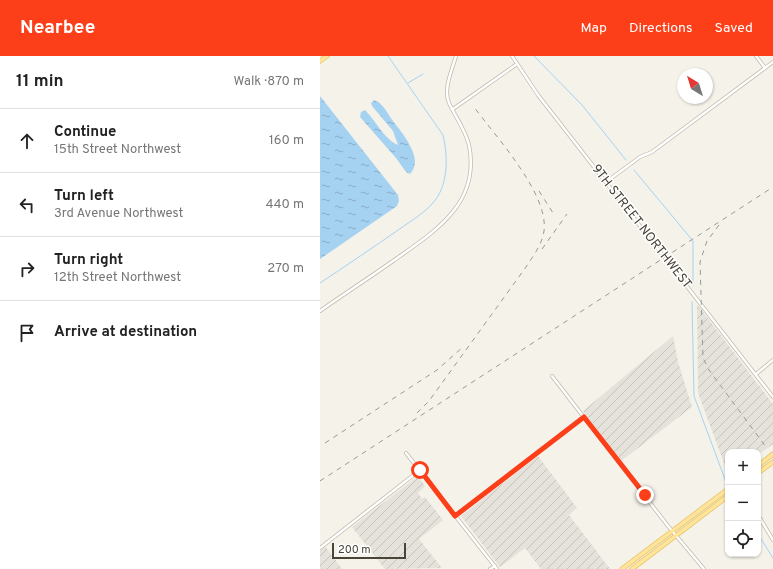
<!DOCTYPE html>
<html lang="en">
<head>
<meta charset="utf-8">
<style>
	:root { --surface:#fff; --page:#f6f6f6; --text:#222; --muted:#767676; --line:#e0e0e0; --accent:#fd3f19 }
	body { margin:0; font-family:Overpass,sans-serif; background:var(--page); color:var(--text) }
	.controls { position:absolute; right:12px; bottom:12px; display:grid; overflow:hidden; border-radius:8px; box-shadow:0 1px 3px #0004 }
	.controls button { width:36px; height:36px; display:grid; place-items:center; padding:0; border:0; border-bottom:1px solid var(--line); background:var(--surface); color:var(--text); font:20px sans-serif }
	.compass { position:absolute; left:357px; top:12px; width:36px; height:36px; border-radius:50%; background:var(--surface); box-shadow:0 1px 3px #0004; rotate:322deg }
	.scale { position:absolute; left:12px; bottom:10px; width:74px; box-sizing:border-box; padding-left:4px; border:2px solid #494338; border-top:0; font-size:11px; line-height:14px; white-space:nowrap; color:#494338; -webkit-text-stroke:3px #fff; paint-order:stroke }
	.stop { position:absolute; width:12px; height:12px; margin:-9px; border:3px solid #fd3f19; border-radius:50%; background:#fff }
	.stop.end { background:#fd3f19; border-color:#fff; box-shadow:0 1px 4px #0008 }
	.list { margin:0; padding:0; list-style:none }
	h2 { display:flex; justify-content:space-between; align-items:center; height:52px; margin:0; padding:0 16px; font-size:17px }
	h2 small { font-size:13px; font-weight:400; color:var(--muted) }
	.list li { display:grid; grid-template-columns:26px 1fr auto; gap:12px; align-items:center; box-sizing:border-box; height:64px; padding:0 16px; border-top:1px solid var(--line) }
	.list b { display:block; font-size:15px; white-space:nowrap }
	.list p { margin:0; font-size:13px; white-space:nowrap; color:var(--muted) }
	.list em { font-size:13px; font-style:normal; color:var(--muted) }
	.icon { flex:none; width:22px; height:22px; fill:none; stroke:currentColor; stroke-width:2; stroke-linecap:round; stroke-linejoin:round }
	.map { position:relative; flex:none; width:453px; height:513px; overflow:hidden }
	header { display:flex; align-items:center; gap:24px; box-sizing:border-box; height:56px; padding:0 20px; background:var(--accent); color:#fff }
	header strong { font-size:19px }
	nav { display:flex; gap:22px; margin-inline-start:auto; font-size:14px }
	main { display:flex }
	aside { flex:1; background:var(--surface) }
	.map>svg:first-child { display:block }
</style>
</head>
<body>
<header>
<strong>Nearbee</strong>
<nav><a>Map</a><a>Directions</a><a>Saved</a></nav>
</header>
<main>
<aside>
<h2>11 min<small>Walk · 870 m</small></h2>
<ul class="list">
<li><svg class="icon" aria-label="ahead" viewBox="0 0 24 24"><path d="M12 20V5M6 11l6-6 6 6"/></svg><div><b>Continue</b><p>15th Street Northwest</p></div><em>160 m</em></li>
<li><svg class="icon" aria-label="left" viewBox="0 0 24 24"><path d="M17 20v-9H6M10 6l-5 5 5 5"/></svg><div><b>Turn left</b><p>3rd Avenue Northwest</p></div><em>440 m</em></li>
<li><svg class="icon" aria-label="right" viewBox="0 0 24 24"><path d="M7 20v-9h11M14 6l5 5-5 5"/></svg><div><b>Turn right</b><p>12th Street Northwest</p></div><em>270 m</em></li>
<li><svg class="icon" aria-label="arrive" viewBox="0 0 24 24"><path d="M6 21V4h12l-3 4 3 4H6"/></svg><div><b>Arrive at destination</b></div></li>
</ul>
</aside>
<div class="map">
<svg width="453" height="513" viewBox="0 0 453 513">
	<defs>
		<pattern id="industrial-furrows" width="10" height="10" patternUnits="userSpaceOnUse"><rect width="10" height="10" fill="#e5e1db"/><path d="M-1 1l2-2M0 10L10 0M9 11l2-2" fill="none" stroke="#c6c2bd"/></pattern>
		<pattern id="water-ripples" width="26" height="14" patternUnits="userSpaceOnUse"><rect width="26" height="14" fill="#a6d2f2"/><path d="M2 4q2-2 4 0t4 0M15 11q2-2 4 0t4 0" fill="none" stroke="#89acc5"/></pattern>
	</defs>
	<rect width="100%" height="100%" fill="#f5f2ea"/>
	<!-- industrial -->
	<g fill="url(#industrial-furrows)">
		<path d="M377,248l76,100v40l-15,11v-3h-30v22l-30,-81z"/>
		<path d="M353,280l5,26 14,45 -71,54 -38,-50z"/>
		<path d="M218,400l39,52 -8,7 41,54h-69l-16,-21 -25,19 -39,-51z"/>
		<path d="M98,420l7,10 -7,7 4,6 3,-2 18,23 -24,19 23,29 -57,1 -33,-42z"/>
		<path d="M5,490l17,23h-22v-19z"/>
	</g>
	<!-- water -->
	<g fill="url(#water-ripples)">
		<path d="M0,40l78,99 1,6 -2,5 -77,53z"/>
		<path d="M54,44c10,4 13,13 19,21 9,12 32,38 17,53l-4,-2 -10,-14 -36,-41 1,-5 4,-2c11,11 19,29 33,35l-5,-14 -21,-25 -1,-3z"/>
	</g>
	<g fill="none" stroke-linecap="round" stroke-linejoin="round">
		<!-- stream -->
		<g stroke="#a6d2f2" stroke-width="1">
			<path d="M214,0l48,49 44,55"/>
			<path d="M88,27l15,-9"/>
			<path d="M314,114l59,71v44"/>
			<path d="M0,227c27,-18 54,-36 81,-55 10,-7 23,-15 31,-24 17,-18 16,-48 11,-69l-55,-79"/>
			<path d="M372,246l2,94 32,86"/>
			<path d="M438,478l15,24"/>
		</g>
		<defs>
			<g id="minor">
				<path d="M192,0l26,39 235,302"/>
				<path d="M436,0l9,12"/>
				<path d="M133,53l64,-45"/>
				<path d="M286,126l34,-25 12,-5 121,-90"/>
				<path d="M0,255c24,-17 49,-33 73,-50 41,-29 88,-57 76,-116 -4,-16 -13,-27 -20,-42 -6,-14 3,-33 7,-47"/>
				<path d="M436,318l17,-14"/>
				<path d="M232,320l116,150 36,43"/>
				<path d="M86,397l91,116"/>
				<path d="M438,459l15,25"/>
				<path d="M135,460l129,-99"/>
				<path d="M0,492l100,-78"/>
				<path d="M170,513l5,-3"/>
			</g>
			<g id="major">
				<path d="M0,5l7,-5"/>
				<path d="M438,410l15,-12"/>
				<path d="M438,417l15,-11"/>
				<path d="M302,513l106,-80"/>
				<path d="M312,513l96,-73"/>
			</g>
		</defs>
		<!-- minor casing -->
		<use href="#minor" stroke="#c1baac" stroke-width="4"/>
		<!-- major casing -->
		<use href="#major" stroke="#e6c267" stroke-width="5"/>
		<!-- minor -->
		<use href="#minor" stroke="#fff" stroke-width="2.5"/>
		<!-- major -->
		<use href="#major" stroke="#ffe499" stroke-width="3.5"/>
		<!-- rail -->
		<g stroke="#999" stroke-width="1" stroke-dasharray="5 5" stroke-linecap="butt">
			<path d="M219,135l14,22"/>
			<path d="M399,169l-12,16 -7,21 3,96 6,12 57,77"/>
			<path d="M222,193l25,-35"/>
			<path d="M97,357l12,-12 97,-134c7,-11 16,-22 18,-36 5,-37 -48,-94 -70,-124"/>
			<path d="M5,387l112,-73 27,-24"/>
			<path d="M0,425l453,-294"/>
		</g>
	</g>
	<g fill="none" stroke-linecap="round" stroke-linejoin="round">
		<!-- route -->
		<path stroke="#fd3f19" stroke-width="5" d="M100,414l35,46 129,-99 61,78"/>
	</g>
	<g text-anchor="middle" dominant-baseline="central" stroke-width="3" stroke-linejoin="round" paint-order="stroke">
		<!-- street labels -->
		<g font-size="13" fill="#494338" stroke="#fff">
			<text transform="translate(321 171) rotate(52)">9TH STREET NORTHWEST</text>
		</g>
	</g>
</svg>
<div class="controls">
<button>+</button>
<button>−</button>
<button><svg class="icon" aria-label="locate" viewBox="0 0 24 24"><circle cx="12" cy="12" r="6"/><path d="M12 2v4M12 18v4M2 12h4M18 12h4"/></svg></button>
</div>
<svg class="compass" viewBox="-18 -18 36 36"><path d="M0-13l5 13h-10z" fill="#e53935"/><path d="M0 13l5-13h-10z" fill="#767676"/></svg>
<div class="scale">200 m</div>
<div class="stop" style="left:100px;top:414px"></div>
<div class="stop end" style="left:325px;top:439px"></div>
</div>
</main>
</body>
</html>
